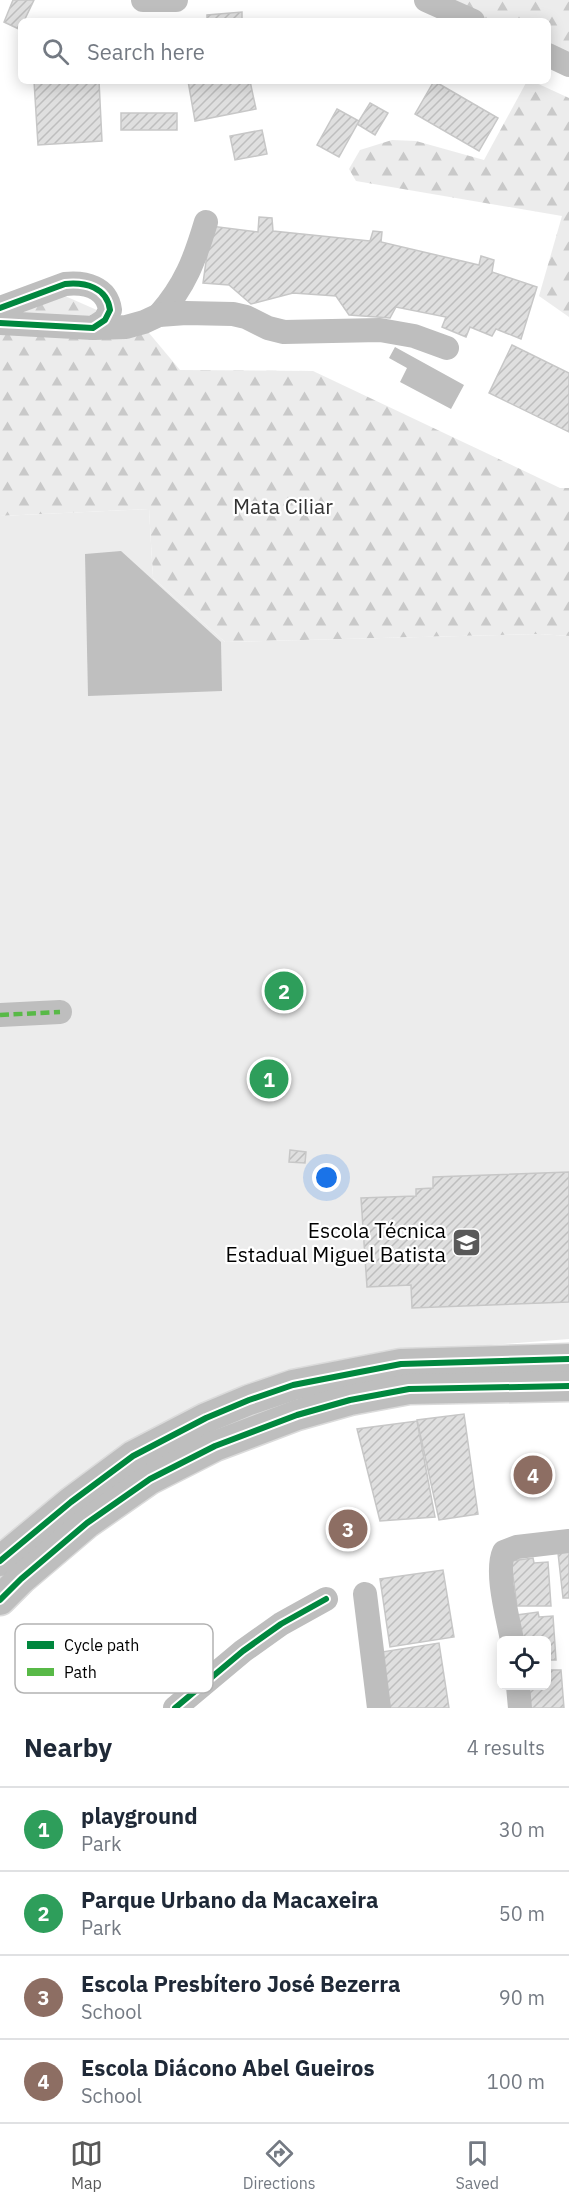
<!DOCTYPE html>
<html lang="en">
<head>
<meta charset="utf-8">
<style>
	:root { --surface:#fff; --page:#f2f2f3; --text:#1f2937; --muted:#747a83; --line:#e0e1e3; --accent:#595959 }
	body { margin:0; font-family:"IBM Plex Sans",sans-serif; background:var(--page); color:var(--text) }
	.controls { position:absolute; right:18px; bottom:18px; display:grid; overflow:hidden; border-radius:9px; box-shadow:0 3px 15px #0003 }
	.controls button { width:54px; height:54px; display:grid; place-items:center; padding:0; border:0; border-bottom:2px solid var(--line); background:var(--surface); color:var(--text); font:30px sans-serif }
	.you { position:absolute; left:327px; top:1178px; width:21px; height:21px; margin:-15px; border:4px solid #fff; border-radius:50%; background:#1a73e8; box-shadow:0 0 0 9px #1a73e833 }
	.badge { display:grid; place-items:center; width:39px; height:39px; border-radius:50%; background:var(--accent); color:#fff; font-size:20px; font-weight:700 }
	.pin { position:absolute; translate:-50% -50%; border:3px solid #fff; box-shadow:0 2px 6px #0006 }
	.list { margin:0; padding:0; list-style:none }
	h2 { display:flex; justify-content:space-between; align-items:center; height:78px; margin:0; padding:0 24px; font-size:26px }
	h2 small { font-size:20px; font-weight:400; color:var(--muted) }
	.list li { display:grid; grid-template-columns:39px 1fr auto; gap:18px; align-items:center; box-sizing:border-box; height:84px; padding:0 24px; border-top:2px solid var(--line) }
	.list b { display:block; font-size:22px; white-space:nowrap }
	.list p { margin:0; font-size:20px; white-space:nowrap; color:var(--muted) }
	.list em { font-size:20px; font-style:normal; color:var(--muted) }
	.icon { flex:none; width:33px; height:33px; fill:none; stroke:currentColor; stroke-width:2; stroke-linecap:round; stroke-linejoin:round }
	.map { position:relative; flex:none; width:569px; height:1708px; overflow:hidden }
	.search { position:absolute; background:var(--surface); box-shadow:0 3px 15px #0003; left:18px; right:18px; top:18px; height:66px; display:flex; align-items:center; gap:15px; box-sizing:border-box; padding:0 21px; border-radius:9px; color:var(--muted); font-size:22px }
	.sheet { height:414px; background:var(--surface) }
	nav { display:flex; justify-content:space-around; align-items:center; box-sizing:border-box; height:84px; border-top:2px solid var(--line); background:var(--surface); font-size:16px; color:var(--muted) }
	nav a { display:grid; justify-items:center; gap:3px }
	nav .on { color:var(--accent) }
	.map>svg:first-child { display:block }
</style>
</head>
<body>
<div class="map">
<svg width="569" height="1708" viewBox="0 0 569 1708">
	<defs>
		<pattern id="forest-firs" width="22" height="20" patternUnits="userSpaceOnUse" patternTransform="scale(1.5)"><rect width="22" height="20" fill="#ececec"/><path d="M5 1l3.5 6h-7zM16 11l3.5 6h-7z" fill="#c9c9c9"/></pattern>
		<pattern id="building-hatch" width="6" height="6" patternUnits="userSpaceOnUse" patternTransform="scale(1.5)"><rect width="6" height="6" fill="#dfdfdf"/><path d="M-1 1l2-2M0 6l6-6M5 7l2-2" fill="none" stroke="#bebebe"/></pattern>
	</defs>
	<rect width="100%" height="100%" fill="#fff"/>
	<!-- forest -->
	<g fill="url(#forest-firs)">
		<path d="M419,0h150v73l-21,-10v-42h-86z"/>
		<path d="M527,81h5l37,17v219l-30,-21 23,-80 -206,-35 -7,-12 11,-19 32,-10 24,1 68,19z"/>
		<path d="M56,292l93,41 31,37 133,1 247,117h9v148l-30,-2 -314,8 -72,-64 -4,-69 -149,7v-190z"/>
	</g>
	<!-- park -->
	<path fill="#ececec" d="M149,509l4,69 72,64 314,-8 30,2v703l-157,12 -143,25 -81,35 -188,141v-1036z"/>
	<!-- water -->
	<g fill="#bfbfbf">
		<path d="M395,347l69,38 -13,24 -51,-27 7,-14 -18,-10z"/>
		<path d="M121,551l100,91 1,49 -134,5 -3,-142z"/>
	</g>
	<!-- building -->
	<g fill="url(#building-hatch)" stroke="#c7c7c7" stroke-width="1.5">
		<path d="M13,0h21l-10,21h-3v9l-17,-8z"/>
		<path d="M242,12v9h-35v-6z"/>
		<path d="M34,81h65l3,60 -64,4z"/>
		<path d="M188,81h62l6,28 -61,12z"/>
		<path d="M434,81l64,37 -19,33 -64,-37z"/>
		<path d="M370,103l18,10 -13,22 -18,-11z"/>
		<path d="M337,109l22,12 -20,36 -22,-12z"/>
		<rect x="121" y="113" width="56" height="17"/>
		<path d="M262,130l5,24 -32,6 -5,-24z"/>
		<path d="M259,217l13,1 1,13 97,10 3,-10 9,1 -1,10 98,23 2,-9 13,4 -2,12 45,15 -16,52 -25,-10 -4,7 -22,-9 -4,10 -24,-10 4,-10 -50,-10 -6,11 -41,-3 -13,-19 -43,-3 -42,11 -22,-19 -26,-2 8,-57 47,6z"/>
		<path d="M512,345l57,28v59l-80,-39z"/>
		<path d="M290,1150l16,2 -1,11 -16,-1z"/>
		<path d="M569,1172v130l-157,6 -1,-23 -44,2 -6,-89 55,-2v-7l17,-1v-11z"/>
		<path d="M464,1414l14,100 -39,6 -22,-100z"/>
		<path d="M417,1421l18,96 -55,4 -23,-92z"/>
		<path d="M569,1552v46h-6l-5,-45z"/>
		<path d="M533,1558l1,5 14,-1 3,44h-34l-6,-45z"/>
		<path d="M443,1570l11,67 -64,10 -10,-68z"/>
		<path d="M538,1612l1,5 14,-1 3,44h-10v-20h-27l-2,-25z"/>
		<path d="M439,1643l10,65h-65l-9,-55z"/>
		<path d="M546,1670h15l3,38h-35l-2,-22h19z"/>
	</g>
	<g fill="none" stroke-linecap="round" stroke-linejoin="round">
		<defs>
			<g id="major">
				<path d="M0,1561l71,-59 62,-46 73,-38 43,-18 44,-15 108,-21 168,-5"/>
				<path d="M0,1600l21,-21 66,-56 63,-44 65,-33 82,-31 53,-15 59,-11 160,-3"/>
			</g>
		</defs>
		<!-- major casing -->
		<use href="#major" stroke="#dbdbdb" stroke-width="33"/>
		<!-- minor -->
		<g stroke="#bebebe" stroke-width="24">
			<path d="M143,0h33"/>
			<path d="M426,0l47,21"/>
			<path d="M548,55l21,10"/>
			<path d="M0,308l65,-24c20,-2 42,3 45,26l-5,10 -12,8 -93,-5"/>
			<path d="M159,315c26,-29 36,-56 47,-93"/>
			<path d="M93,328l33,-1 18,-5 15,-7 27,-2 47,1 13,3 22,11 16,4 96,-2 34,6 33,12"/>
			<path d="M0,1015l60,-3"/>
			<path d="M365,1594l14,114"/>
			<path d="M512,1640c-4,-22 -17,-68 -8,-88l13,-5 52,-6"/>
			<path d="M518,1686l2,22"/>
			<path d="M175,1708l68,-57 38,-27 45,-25"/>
		</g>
		<!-- major -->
		<use href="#major" stroke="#bebebe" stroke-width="30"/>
		<!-- quiet -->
		<path stroke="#58b947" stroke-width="4.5" stroke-dasharray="9 4.5" stroke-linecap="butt" d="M0,1015l60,-3"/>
		<defs>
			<g id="cycleway">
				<path d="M0,308l65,-24c20,-2 42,3 45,26l-5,10 -12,8 -93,-5"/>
				<path d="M0,1561l71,-59 62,-46 73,-38 43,-18 44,-15 108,-21 168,-5"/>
				<path d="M0,1600l21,-21 66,-56 63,-44 65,-33 82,-31 53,-15 59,-11 160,-3"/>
				<path d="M175,1708l68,-57 38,-27 45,-25"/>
			</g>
		</defs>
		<!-- cycleway casing -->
		<use href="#cycleway" stroke="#fff" stroke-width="10"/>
		<!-- cycleway -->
		<use href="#cycleway" stroke="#00873e" stroke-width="6"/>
	</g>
	<!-- icons -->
	<defs>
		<symbol id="university-square" viewBox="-11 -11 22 22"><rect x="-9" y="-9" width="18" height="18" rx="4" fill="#595959" stroke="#fff"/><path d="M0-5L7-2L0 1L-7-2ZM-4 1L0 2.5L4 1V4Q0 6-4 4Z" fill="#fff"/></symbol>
	</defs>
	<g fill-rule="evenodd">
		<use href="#university-square" x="450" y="1226" width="33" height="33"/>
	</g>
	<g text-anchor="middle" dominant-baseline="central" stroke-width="4.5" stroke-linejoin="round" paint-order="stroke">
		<!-- park labels -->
		<g font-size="21" fill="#333" stroke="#fff">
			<text x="283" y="506">Mata Ciliar</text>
		</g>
		<!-- poi labels -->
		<g font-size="21" fill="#000" stroke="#fff" text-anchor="end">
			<text x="446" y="1230">Escola Técnica<tspan x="446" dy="24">Estadual Miguel Batista</tspan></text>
		</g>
	</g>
	<!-- legend -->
	<rect x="15" y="1624" width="198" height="69" rx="9" fill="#fff" stroke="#b2b2b2" stroke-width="1.5"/>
	<rect x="27" y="1641" width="27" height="8" fill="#00873e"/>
	<rect x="27" y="1668" width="27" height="8" fill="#58b947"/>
	<g font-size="16" fill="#000">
		<text x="64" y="1651">Cycle path</text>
		<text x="64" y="1678">Path</text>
	</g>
</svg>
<div class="controls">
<button><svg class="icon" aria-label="locate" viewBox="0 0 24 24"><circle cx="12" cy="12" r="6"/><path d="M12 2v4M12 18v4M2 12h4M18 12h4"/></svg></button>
</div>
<div class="you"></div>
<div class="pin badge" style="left:269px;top:1079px;background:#2e9e5b">1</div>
<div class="pin badge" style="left:284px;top:991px;background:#2e9e5b">2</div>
<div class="pin badge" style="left:348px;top:1529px;background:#8d6e63">3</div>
<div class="pin badge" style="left:533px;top:1475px;background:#8d6e63">4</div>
<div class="search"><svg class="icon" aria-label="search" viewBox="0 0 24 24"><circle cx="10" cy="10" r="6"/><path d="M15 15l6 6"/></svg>Search here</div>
</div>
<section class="sheet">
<h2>Nearby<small>4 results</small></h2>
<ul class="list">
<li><span class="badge" style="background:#2e9e5b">1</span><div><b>playground</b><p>Park</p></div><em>30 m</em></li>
<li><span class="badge" style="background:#2e9e5b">2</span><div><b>Parque Urbano da Macaxeira</b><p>Park</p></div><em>50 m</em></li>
<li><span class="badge" style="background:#8d6e63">3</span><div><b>Escola Presbítero José Bezerra</b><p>School</p></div><em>90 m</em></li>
<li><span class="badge" style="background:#8d6e63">4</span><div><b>Escola Diácono Abel Gueiros</b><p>School</p></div><em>100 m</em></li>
</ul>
</section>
<nav>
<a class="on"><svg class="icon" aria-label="map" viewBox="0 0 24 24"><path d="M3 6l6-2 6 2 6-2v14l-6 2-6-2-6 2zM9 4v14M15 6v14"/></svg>Map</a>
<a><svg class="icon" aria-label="directions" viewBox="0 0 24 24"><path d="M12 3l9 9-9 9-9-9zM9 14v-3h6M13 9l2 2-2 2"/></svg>Directions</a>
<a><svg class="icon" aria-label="saved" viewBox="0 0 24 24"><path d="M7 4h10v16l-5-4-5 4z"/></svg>Saved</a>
</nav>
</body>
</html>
